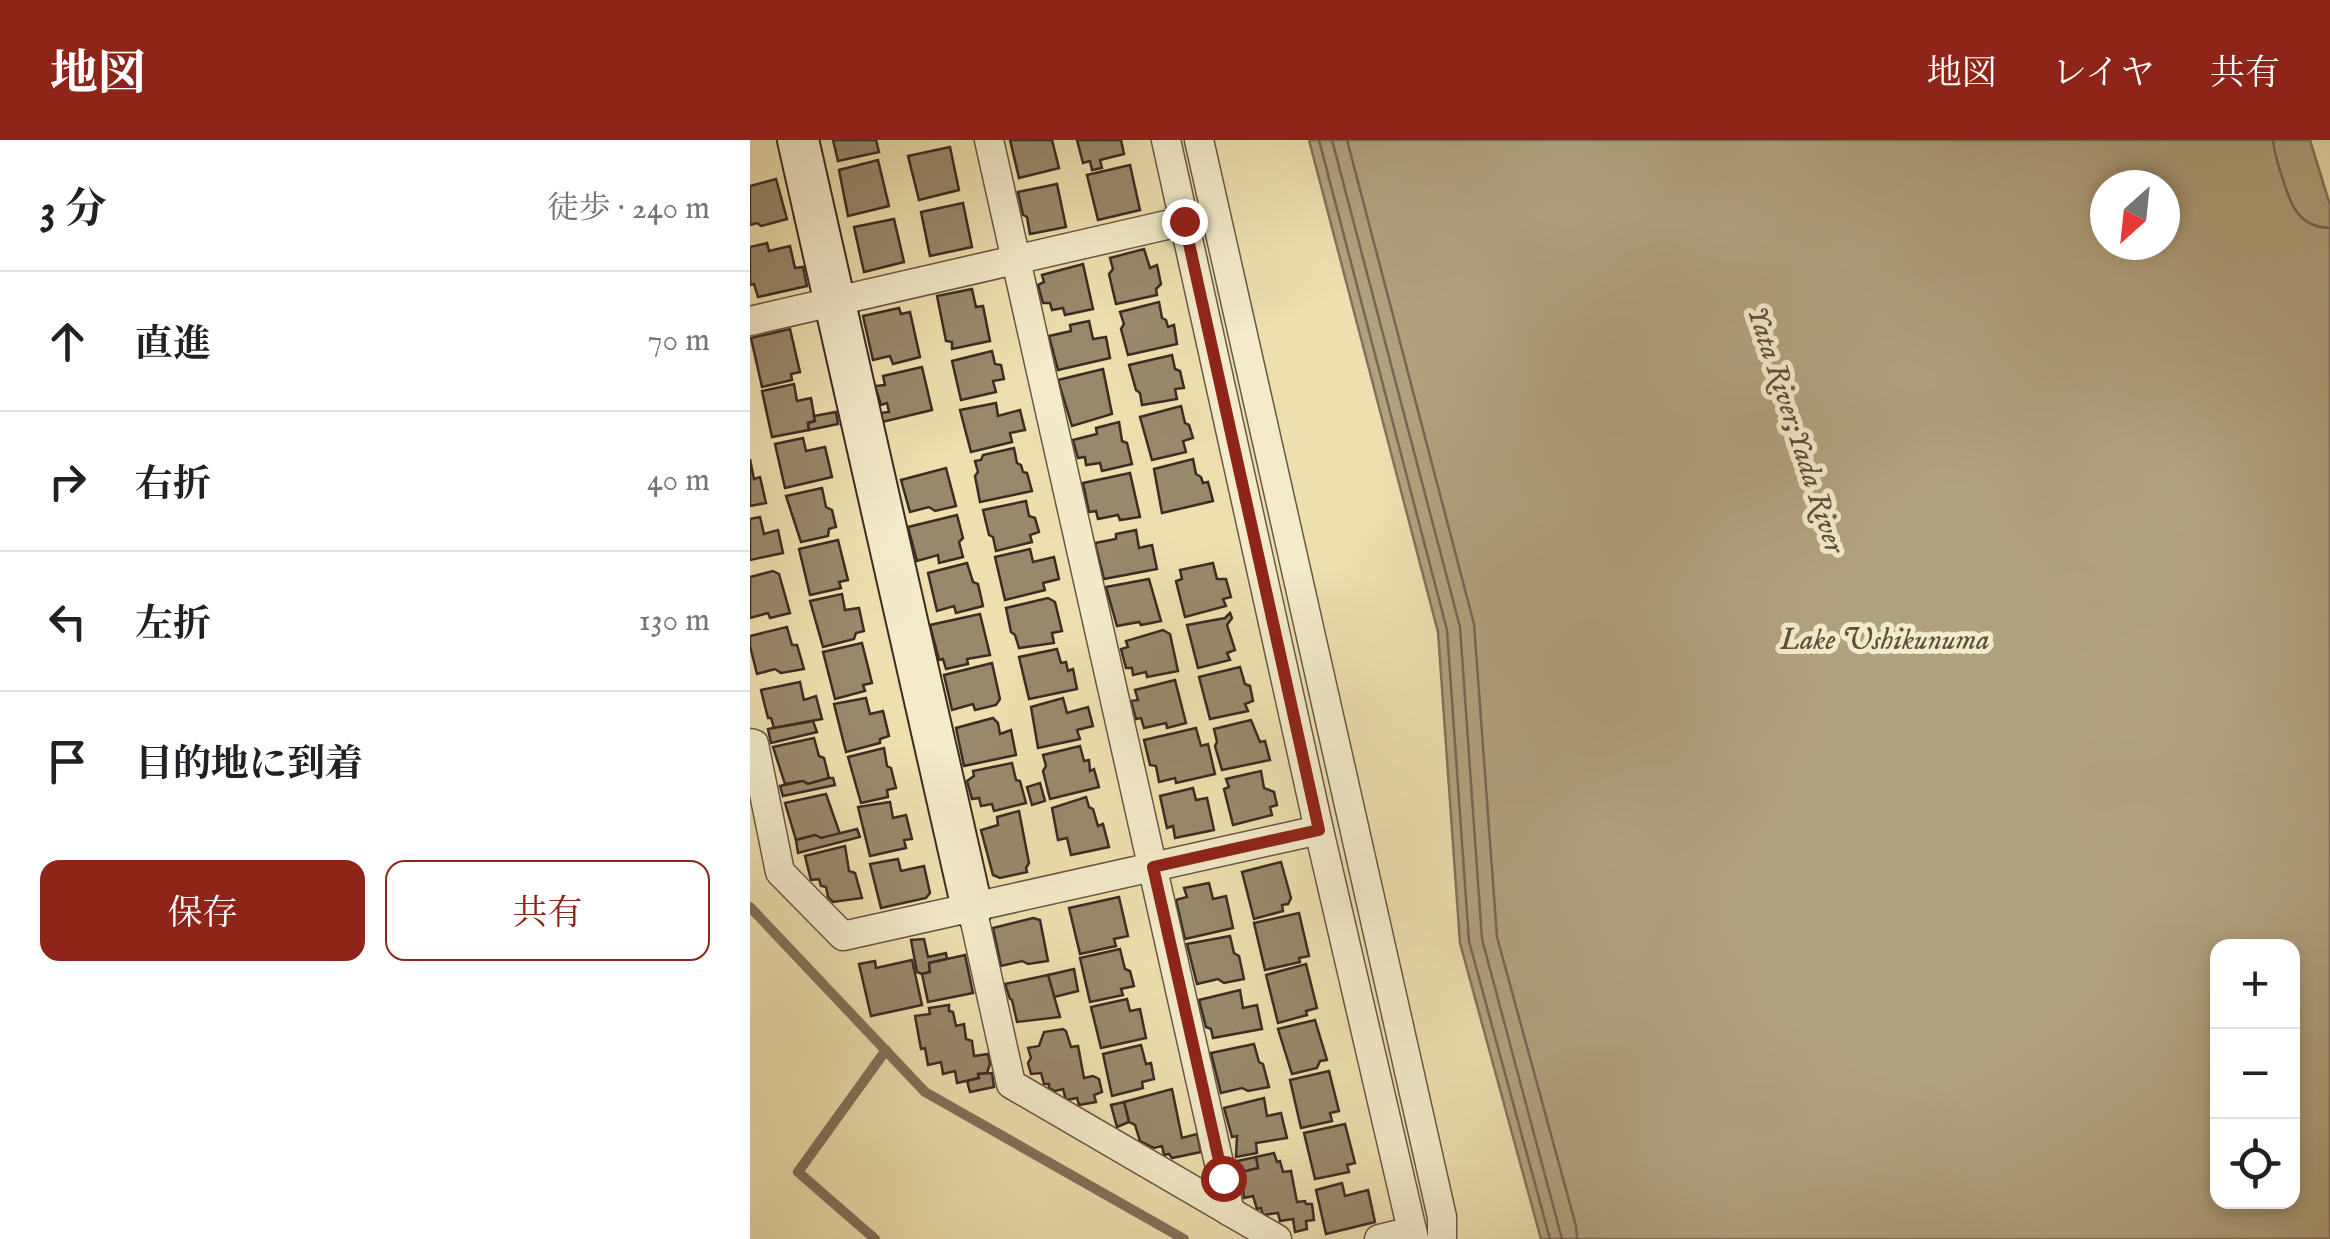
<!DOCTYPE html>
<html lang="ja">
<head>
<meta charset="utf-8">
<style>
	:root { --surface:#fff; --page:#f6f6f6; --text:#202124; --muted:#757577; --line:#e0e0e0; --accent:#8f2418 }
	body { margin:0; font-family:"IM FELL English","Noto Serif JP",serif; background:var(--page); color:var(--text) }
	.controls { position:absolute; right:30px; bottom:30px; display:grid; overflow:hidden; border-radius:20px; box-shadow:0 5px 15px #0003 }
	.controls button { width:90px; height:90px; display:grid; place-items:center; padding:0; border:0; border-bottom:2px solid var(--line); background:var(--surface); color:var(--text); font:50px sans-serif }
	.compass { position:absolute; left:1340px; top:30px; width:90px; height:90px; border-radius:50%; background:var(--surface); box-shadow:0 5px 15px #0003; rotate:207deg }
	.stop { position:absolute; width:30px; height:30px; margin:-22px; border:8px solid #8f2418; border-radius:50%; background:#fff }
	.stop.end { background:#8f2418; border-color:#fff; box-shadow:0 2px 10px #0008 }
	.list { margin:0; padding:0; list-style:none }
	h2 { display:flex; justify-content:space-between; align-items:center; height:130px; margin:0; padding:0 40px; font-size:42px }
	h2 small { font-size:32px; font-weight:400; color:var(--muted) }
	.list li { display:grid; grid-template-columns:65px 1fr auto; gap:30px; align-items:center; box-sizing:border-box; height:140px; padding:0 40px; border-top:2px solid var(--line) }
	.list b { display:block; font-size:38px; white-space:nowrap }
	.list em { font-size:32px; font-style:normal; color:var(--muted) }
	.actions { display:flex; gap:20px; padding:30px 40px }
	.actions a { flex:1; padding:22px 0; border:2px solid var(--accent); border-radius:20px; text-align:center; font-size:35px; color:var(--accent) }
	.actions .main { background:var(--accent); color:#fff }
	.icon { flex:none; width:55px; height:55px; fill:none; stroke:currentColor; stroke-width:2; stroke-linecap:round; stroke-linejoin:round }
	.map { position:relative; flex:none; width:1580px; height:1099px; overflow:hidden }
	header { display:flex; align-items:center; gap:60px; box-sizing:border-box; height:140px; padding:0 50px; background:var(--accent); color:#fff }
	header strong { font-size:48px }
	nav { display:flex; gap:55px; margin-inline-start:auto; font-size:35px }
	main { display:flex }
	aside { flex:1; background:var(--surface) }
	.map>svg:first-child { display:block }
</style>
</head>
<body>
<header>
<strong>地図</strong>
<nav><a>地図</a><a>レイヤ</a><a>共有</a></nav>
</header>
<main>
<aside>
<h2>3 分<small>徒歩 · 240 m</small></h2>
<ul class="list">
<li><svg class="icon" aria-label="ahead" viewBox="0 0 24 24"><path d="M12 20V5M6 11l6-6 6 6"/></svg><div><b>直進</b></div><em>70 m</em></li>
<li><svg class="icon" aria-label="right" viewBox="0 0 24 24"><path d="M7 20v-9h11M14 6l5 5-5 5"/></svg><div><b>右折</b></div><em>40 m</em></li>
<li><svg class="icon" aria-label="left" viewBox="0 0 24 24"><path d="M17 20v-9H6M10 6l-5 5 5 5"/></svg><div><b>左折</b></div><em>130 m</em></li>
<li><svg class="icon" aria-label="arrive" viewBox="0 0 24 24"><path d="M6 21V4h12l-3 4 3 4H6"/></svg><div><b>目的地に到着</b></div></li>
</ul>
<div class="actions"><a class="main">保存</a><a>共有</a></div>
</aside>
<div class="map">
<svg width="1580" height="1099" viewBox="0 0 1580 1099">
	<rect width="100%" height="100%" fill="#ede0ae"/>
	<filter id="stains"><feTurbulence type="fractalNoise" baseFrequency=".002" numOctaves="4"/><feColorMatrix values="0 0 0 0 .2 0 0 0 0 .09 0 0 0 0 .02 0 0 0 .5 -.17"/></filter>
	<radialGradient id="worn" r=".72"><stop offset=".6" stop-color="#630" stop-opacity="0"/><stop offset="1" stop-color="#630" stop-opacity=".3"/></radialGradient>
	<!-- water -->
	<path fill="#b1a27f" stroke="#83725b" stroke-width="2.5" fill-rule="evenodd" d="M559,0h1001l20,65v1034h-789l-81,-296 -22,-311zM1355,45h60v60h-60zM1468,806h74v256h-74z"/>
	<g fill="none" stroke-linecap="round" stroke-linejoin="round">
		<!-- shore -->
		<g stroke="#776652" stroke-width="2.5">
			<path d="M569,0l128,490 22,311 81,298"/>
			<path d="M582,0l128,487 22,312 80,300"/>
			<path d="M597,0l127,484 23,313 79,289 1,13"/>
			<path d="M1523,0c1,14 6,27 10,40 8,26 16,47 47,48"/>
		</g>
		<!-- stream -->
		<g stroke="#83725b" stroke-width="10">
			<path d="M0,767l175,185 259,147"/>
			<path d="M125,1099l-77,-67 88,-122"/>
		</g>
	</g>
	<!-- building -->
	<g fill="#99896c" stroke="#3d2b24" stroke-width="2.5">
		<path d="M83,0h43l3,12 -41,9z"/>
		<path d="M260,0h42l7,28 -40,10z"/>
		<path d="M327,0h44l3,14 -24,6 2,8 -10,2 -2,-9 -7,2z"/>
		<path d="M200,7l9,43 -40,10 -11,-44z"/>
		<path d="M128,20l11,46 -41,10 -9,-46z"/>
		<path d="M380,25l10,45 -42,10 -11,-45z"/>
		<path d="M26,39l11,40 -26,7 -4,-3 -7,2v-39z"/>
		<path d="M307,44l9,43 -36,7 -3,-17 -4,-2 -5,-23z"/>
		<path d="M213,63l9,44 -42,9 -9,-44z"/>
		<path d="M144,79l10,43 -40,10 -10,-45z"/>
		<path d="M17,103l2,8 21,-5 5,22 8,-1 4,19 -49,11 -4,-13 -4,1v-38z"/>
		<path d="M394,109l6,19 7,-3 4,19 -5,5 1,6 -41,9 -7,-30 4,-5 -3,-11z"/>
		<path d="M333,124l10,45 -28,6 -2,-7 -11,2 -2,-7h-7l-5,-18 6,-3 -2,-7z"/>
		<path d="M222,149l4,18 7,-1 7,35 -38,8v-7l-6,-1 -9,-45z"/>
		<path d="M409,162l3,16 4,2 2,7 6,-2 3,19 -49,11 -7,-26 3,-5 -4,-12z"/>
		<path d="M149,168l2,6 9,-2 10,45 -27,7 -3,-8 -17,4 -10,-44z"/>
		<path d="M339,181l4,18 13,-2 4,21 -52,12 -9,-34 22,-5 -1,-6z"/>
		<path d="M40,189l10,43 -9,2 1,6 -30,7 -11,-49z"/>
		<path d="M242,211l3,13 6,1 3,14 -11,2 3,11 -35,8 -9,-39z"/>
		<path d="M422,215l3,14 5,2 4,17 -9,1 2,10 -35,6 -2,-12 -4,-3 -7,-25z"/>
		<path d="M172,227l10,43 -50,12 -2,-9 9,-1 -2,-9 -6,2 -6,-19 10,-1 -2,-9z"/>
		<path d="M353,229l9,45 -40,12 -14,-46z"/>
		<path d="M44,244l3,17 14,-3 4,23 -7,2 1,7 -37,7 -10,-46z"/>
		<path d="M246,263l2,13 22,-6 5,20 -15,3 2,9 -41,10 -11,-42z"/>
		<path d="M431,266l4,17 4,2 4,13 -10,3 3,11 -34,8 -12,-43z"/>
		<path d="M86,272l2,12 -29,6 -1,-7 7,-2 -1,-5z"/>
		<path d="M369,282l3,19 5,2 5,21 -30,7 -2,-8 -14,2 -1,-8 -7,1 -5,-18 24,-6 -1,-6z"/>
		<path d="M53,298l3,13 19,-4 7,30 -47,11 -10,-44z"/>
		<path d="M264,308l3,15 4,2 2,7 4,1 5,18 -52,11 -5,-26 3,-4 -3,-11 6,-1 2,-5z"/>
		<path d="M0,319l4,20 6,-2 6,26 -16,3z"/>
		<path d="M443,319l3,15 5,3 2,6 5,-1 5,19 -51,12 -8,-44z"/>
		<path d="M196,328l10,38 -21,5 -6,-4 -19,5 -9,-32z"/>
		<path d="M380,333l10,44 -20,3 -2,-5 -20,4 -2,-8 -7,1 -6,-29z"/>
		<path d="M72,348l4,19 6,3 4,17 -7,2 -1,7 -27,6 -15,-46z"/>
		<path d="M276,361l3,15 6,2 4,14 -9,3 2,7 -36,9 -3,-14 -4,-2 -6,-25z"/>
		<path d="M207,375l6,23 -4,4 4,15 -24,6 -1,-8 -21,6 -9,-34z"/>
		<path d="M10,377l4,17 14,-4 5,23 -33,7v-41z"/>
		<path d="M386,390l3,18 13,-3 5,24 -53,10 -9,-36 21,-4v-5z"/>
		<path d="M88,400l10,40 -9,2 2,6 -31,7 -11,-46z"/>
		<path d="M280,409l3,13 21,-5 5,22 -16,4 2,7 -40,10 -10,-43z"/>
		<path d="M217,423l6,19 5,2 5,22 -27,7 -2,-7 -17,5 -9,-38z"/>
		<path d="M463,423l4,16h9l5,18 -8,2 3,7 -41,11 -9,-36 6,-2 -2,-9z"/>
		<path d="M23,431l6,3 11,39 -20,5 -2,-5 -18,5v-41z"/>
		<path d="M399,439l12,42 -20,4 -2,-3 -22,4 -11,-39z"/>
		<path d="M92,454l3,16 14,-2 5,23 -8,2 -2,6 -31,8 -13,-46z"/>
		<path d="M298,458l7,4 7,29 -10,2 2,10 -35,5 -4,-13 -4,-3 -5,-24z"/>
		<path d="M480,473l2,5 -5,7 8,25 -8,3 3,7 -32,8 -11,-43 38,-7z"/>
		<path d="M230,474l10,41 -23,4 1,5 -22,5 -3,-10 -4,1 -9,-35z"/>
		<path d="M37,487l5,18h5l7,24 -23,4 -6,-4 -18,5 -7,-28v-10z"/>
		<path d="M413,490l7,4 8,37 -31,6 -1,-5 -13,3 -1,-7h-6l-5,-19 7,-2 -2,-6z"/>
		<path d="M112,503l10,40 -9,2 2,6 -30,8 -12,-47z"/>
		<path d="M307,509l4,14 5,-1 2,9 5,-2 4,20 -48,10 -10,-42z"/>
		<path d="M242,523l8,36 -4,6 -21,5 -2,-6 -21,6 -8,-35z"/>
		<path d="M490,527l5,17 5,2 3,15 -8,3 3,7 -38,8 -11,-42z"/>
		<path d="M425,540l11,43 -19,5 -1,-5 -22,5 -3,-10 -5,1 -5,-18 7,-1 -3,-10z"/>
		<path d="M50,542l4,18 12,-4 6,23 -48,9 -3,-10h-3l-7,-28z"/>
		<path d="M116,558l4,16 13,-3 6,25 -9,3v4l-34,9 -12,-48z"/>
		<path d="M313,558l4,15 21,-6 5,19 -16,4 3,9 -42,9 -7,-41z"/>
		<path d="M243,578l5,5 2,11 11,-4 5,25 -52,11 -8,-38z"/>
		<path d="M501,580l9,22 5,-1 5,19 -48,10 -7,-24 2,-4 -3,-13z"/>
		<path d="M63,581l4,11 -46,11 -3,-14z"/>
		<path d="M446,588l5,18 7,-2 7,30 -39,9 -1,-5 -16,4 -3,-16 -6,-1 -6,-25z"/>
		<path d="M64,598l5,18 5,2 5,20 -21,6 -5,-3 -18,3 -12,-37z"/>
		<path d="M330,606l4,15 5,-1 1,11 4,-2 5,18 -49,12 -7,-28 3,-5 -3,-11z"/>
		<path d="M134,608l3,18 4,2 5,20 -9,2 1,7 -27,6 -13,-46z"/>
		<path d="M262,623l4,17 4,1 6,22 -32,8 -2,-7 -11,2 -2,-8 -7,1 -5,-18 7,-5 -1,-5z"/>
		<path d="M511,631l3,17 10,4 3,13 -7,2 2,8 -39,10 -9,-36 5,-2 -3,-8z"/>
		<path d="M79,638h4l2,7 -52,11 -3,-10 23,-5 5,3z"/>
		<path d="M290,643l5,18 -13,4 -5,-18z"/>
		<path d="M443,648l3,12 11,-2 7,32 -39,8 -2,-12 -6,2 -7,-32z"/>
		<path d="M76,654l14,40 -19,4 -6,-3 -19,5 -11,-37z"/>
		<path d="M336,657l3,10 4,2 5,17 5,-2 6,23 -38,8 -4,-17 -9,2 -6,-32z"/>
		<path d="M140,662l3,16 13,-3 6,24 -8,1 2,8 -36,8 -12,-49z"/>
		<path d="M269,671l10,52 -3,5 1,4 -27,6 -7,-3 -12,-45 17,-5 -1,-8z"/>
		<path d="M107,689l3,8 -62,16 -2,-13 19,-5 6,3z"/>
		<path d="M95,706l4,25 6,2 7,25 -29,4 -5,-5 -2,-10 -5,-1 -2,-7 -8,1 -6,-24z"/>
		<path d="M148,719l3,12 23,-5 6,27 -4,5 -45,10 -11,-44z"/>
		<path d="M531,722l10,36 -3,6 -6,1 1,6 -29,8 -12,-47z"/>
		<path d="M459,743l4,16 13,-3 7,32 -48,11 -9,-39 11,-3 -3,-9z"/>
		<path d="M369,757l9,39 -14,3 2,7 -36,8 -11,-46z"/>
		<path d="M549,773l10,43 -10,2 1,4 -35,8 -11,-47z"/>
		<path d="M283,778l7,2 8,41 -20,3 -6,-3 -21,5 -8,-38z"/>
		<path d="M480,796l4,17 5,3 5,23 -20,4 -6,-4 -21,5 -10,-40z"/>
		<path d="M174,799l4,18 18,-4 1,6 -18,4 1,9 -8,2 -5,-2 -6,-32z"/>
		<path d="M370,809l5,20 5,2 4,15 -13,3 2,6 -33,7 -10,-44z"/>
		<path d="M215,815l8,38 -45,9 -6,-28 8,-2 -1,-9z"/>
		<path d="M162,820l10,45 -51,11 -12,-52 16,-3 1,7z"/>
		<path d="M556,824l11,44 -11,3 1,4 -29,8 -12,-48z"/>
		<path d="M324,829l4,22 -24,6 -6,-22z"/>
		<path d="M298,835l12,42 -43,5 -5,-22 -2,-1 -5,-15z"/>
		<path d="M490,850l3,18 14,-3 5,24 -49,9 -2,-9 -5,-2 -7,-27z"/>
		<path d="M377,859l3,12 10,-2 6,29 -45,10 -10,-41z"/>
		<path d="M199,865v6l4,1 3,14 8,-2 2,15 6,2 2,15 14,-2 2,10 -3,9 -9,1 1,4 -22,5 -2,-12 -12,3 -2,-12 -13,3 -3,-17 -4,1 -6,-33 15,-2 -1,-6z"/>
		<path d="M565,880l12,40 -7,1 -3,7 -25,6 -14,-45z"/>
		<path d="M313,889l3,2 5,16 7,-1 6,32 9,-2 6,3 3,13 -8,3 2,7 -17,3 -2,-7 -11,2 -3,-11 -8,2 -6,-3v-4h-5l-3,-11 -10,1 -3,-11 3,-5 -3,-10 11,-2 5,-14z"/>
		<path d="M504,904l5,18 4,2 6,23 -21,4 -6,-3 -21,5 -10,-40z"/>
		<path d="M391,905l5,19 5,-1 3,16 -12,3 1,6 -31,8 -9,-42z"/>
		<path d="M579,931l10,40 -9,2 2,8 -31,7 -11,-48z"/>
		<path d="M242,933l2,14 -24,5 -3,-11 12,-3 -1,-4z"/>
		<path d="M422,949l10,49 15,-4 4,18 -29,6 -3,-4 -5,1 -2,-9 -8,2 -14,-7 -5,-16 -6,-3 -5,-20z"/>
		<path d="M514,958l3,18 14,-3 6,25 -31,5 1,10 -21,4 1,-21 -5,1 -8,-29z"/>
		<path d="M374,962l5,20 -12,5 -6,-22z"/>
		<path d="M595,984l10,39 -8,2 2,7 -34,7 -11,-46z"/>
		<path d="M524,1013l3,9 3,-1 3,11 8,-1 6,31 8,-1 1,3h6l2,16 -8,1 1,8 -12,3 -2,-13 -13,2 -2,-8 -15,2 -2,-7 -4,1 -4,-13 -9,2 -3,-26 17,-4 -2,-11z"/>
		<path d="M506,1017l2,11 -17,4 -5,-2 -3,-8z"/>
		<path d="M592,1043l3,13 23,-6 7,32 -49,12 -10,-44z"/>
	</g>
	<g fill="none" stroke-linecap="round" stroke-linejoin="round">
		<defs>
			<g id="street">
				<path d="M239,0l241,1072"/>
				<path d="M416,0l153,690 95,409"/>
				<path d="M449,0l243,1077v22"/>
				<path d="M0,181l434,-100"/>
				<path d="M0,603l4,1 26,128 63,64 476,-106"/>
				<path d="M222,768l39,176 266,155"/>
				<path d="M629,1099l33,-8"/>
			</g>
			<path id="secondary" d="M48,0l174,768"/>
		</defs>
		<!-- street casing -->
		<use href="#street" stroke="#695846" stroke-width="31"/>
		<!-- secondary casing -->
		<use href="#secondary" stroke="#3d2b24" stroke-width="44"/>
		<!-- street -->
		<use href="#street" stroke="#f3ebca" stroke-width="28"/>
		<!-- secondary -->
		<use href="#secondary" stroke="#f3ebca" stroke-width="40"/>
	</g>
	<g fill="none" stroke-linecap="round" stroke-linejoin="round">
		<!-- route -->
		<path stroke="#8f2418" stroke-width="12" d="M434,81l135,609 -166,37 70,311"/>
	</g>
	<g text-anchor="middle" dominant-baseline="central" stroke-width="10" stroke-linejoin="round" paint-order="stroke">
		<!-- water labels -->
		<g font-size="30" font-style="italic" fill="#604f3f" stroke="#f3ebca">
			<text transform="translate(1045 290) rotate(72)">Yata River;Yada River</text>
			<text x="1135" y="501">Lake Ushikunuma</text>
		</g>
	</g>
	<rect width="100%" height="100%" filter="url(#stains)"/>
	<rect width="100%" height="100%" fill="url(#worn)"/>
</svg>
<div class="controls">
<button>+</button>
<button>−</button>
<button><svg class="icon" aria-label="locate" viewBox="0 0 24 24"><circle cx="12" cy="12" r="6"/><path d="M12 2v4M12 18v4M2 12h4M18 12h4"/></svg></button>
</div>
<svg class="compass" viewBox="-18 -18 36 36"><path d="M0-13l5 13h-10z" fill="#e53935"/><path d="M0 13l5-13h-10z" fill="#757577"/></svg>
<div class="stop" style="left:473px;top:1038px"></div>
<div class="stop end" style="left:434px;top:81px"></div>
</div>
</main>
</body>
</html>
